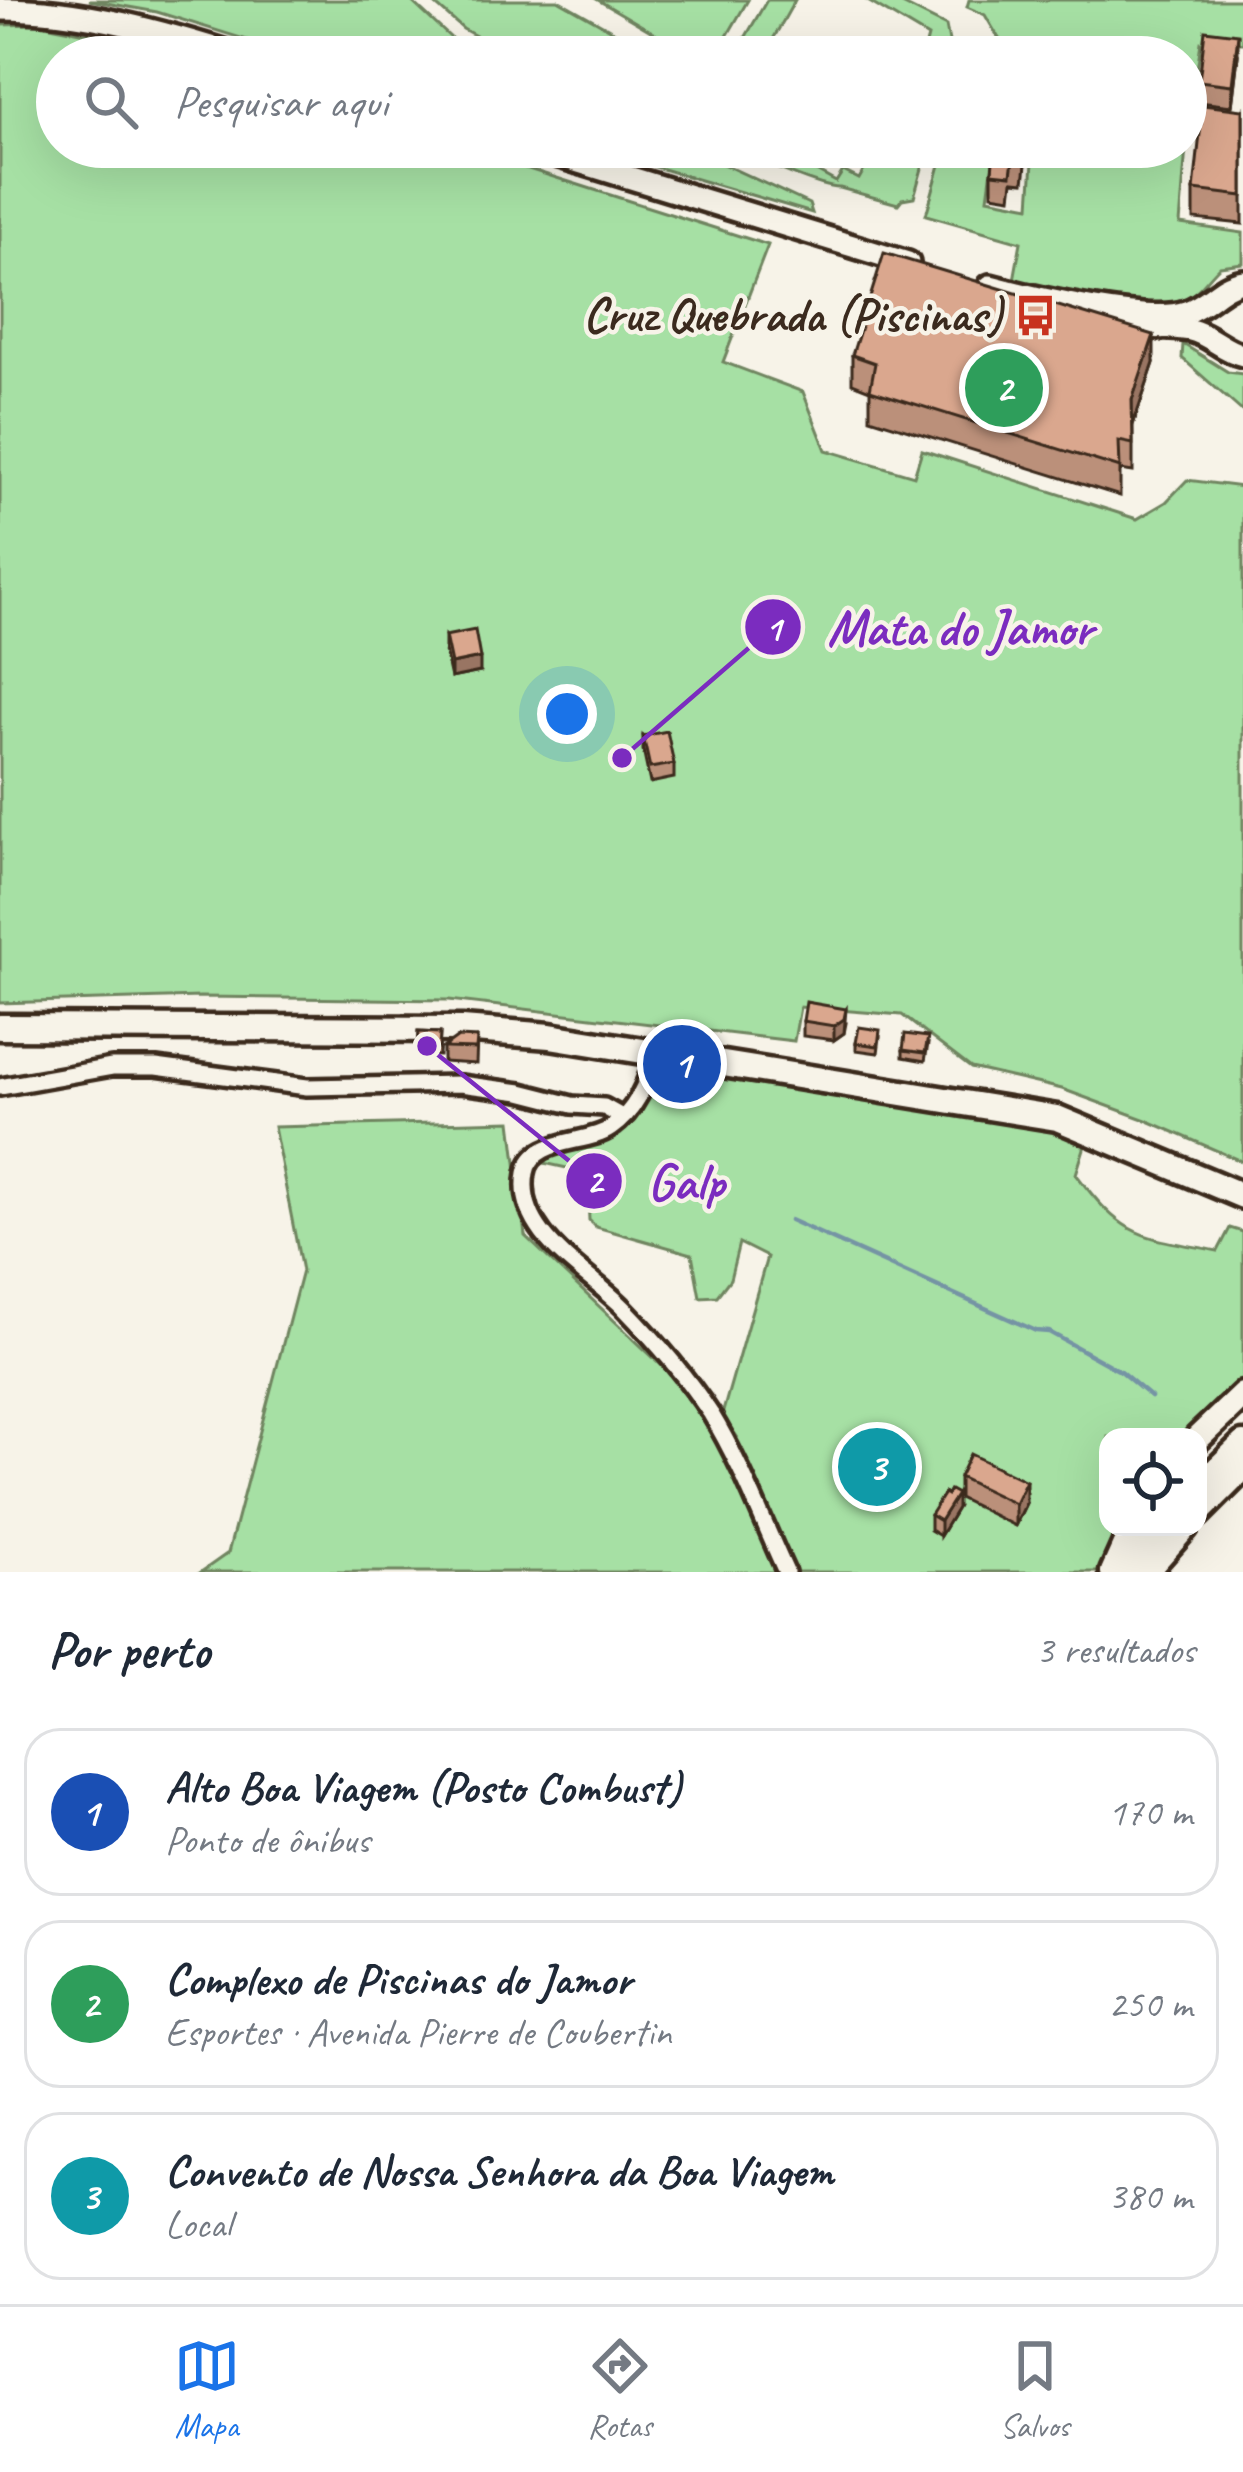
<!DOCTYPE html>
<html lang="pt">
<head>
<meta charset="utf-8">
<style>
	:root { --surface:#fff; --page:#f6f6f7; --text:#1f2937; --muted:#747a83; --line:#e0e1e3; --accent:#1a73e8 }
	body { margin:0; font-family:Caveat,sans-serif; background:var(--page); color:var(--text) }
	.controls { position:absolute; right:36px; bottom:36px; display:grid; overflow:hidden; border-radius:24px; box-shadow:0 12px 48px #0002 }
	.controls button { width:108px; height:108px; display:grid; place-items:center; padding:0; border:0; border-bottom:3px solid var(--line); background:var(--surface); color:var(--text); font:60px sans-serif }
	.you { position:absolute; left:567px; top:714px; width:42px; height:42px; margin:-30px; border:9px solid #fff; border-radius:50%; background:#1a73e8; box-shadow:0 0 0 18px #1a73e833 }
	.badge { display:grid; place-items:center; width:78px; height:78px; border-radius:50%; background:var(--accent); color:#fff; font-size:39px; font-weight:700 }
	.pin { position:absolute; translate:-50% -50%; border:6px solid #fff; box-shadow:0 3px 12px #0006 }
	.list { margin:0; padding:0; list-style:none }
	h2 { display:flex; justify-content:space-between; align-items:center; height:156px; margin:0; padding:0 48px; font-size:51px }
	h2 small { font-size:39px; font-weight:400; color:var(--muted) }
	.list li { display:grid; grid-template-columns:78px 1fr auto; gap:36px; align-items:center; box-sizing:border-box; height:168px; margin:0 24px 24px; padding:0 24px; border:3px solid var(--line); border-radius:36px }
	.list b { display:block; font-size:45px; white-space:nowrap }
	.list p { margin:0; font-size:39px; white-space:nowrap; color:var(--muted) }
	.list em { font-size:39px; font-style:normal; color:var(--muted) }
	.icon { flex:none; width:66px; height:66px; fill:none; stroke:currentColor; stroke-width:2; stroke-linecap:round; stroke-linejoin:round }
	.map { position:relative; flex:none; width:1243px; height:1572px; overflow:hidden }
	.search { position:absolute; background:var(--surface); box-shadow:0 12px 48px #0002; left:36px; right:36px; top:36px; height:132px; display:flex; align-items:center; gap:30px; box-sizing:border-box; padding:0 42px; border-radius:66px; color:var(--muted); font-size:45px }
	.sheet { height:732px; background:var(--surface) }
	nav { display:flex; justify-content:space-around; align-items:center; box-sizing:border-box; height:168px; border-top:3px solid var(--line); background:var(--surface); font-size:33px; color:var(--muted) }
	nav a { display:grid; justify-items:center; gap:6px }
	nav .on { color:var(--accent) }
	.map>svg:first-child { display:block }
</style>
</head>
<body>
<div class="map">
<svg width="1243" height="1572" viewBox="0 0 1243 1572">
	<rect width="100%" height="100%" fill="#f7f3e8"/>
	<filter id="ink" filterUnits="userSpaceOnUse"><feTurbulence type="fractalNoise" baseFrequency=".00833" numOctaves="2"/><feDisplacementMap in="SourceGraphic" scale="24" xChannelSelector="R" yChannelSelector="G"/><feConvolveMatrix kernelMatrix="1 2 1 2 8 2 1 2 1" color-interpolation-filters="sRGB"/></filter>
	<g filter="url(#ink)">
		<!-- green -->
		<g fill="#a6e0a4" stroke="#708561" stroke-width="3">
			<path d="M89,0h321l41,38 40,19h-189l-145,-45z"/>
			<path d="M430,0h128l101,57h-144l-52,-28z"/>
			<path d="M598,0h150l-33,57h-20z"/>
			<path d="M767,0h28l-32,57h-29z"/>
			<path d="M866,0h28l52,26 6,31h-25l-3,-5 4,-15z"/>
			<path d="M969,0h274v43l-42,-1 -15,104v-89h-176l-25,-42 -18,-8z"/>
			<path d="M40,24l108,21 37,12h-128v90h402l309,98 -45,117 80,30 23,58 88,26 8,-26 215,69 29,-17 21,-22 56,7v675l-97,-42 -84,-31 -91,-21 -69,-53 -102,-8 -6,34 -345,-41 -249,-3 -200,6v-978z"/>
			<path d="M588,147h98l123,57 3,9z"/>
			<path d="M740,147h33l63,35 7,-11 16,8 18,-32h51l-14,50 -12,2 -4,5 -58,-16c-15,1 -91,-29 -100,-41z"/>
			<path d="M945,147h50l-7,51 42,8 4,-59h152l-6,77 63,9v30l-23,3c-11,10 -21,26 -34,33 -40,21 -129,-9 -172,-19l7,-38 -95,-27z"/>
			<path d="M1183,344l45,28 15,2v38l-61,-54z"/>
			<path d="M664,1068c137,12 291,28 423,71l-11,35c50,67 65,62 142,77l12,-23 13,4v150l-55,55h-80v90h16l-22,45h-901l27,-19 74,-282 -28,-144 237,-6 14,115 213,202 -16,-23 45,-158 -28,-14 -9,36 -13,17 -17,1 -8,-43 -96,-27 -7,-7 -1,-21 15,-23 -59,-13 7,-11 70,-18z"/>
		</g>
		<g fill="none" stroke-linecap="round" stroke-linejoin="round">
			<!-- stream -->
			<path stroke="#7594a4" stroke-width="4.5" d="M790,1220l246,111 13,1 71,39 31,26"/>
			<defs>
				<g id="street">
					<path d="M655,1051c-6,28 -19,60 -44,77 -24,17 -79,9 -85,45 -11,62 62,98 98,135 32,33 62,68 87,106 30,49 51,106 75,158"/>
					<path d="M0,1087l112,-20h44l151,20 153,-3 61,8 51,13 32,2 18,10"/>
				</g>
				<g id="secondary">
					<path d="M0,9c83,0 164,23 242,48"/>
					<path d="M530,147l378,116"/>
					<path d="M990,286c41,11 159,39 196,26 22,-7 34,-27 57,-31"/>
					<path d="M1103,320c29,11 58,5 87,10 20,4 33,21 53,25"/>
				</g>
				<g id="primary">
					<path d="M0,1027l462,2 88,7 507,82 186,78"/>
					<path d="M1198,1438l45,-43"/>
					<path d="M1198,1488l45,-44"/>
					<path d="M1198,1513l45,-45"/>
					<path d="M1113,1572l20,-45"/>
					<path d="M1127,1572l35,-45"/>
					<path d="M1145,1572l40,-45"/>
				</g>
			</defs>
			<!-- street casing -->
			<use href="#street" stroke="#3b2a1e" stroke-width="24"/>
			<!-- secondary casing -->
			<use href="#secondary" stroke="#3b2a1e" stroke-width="30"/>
			<!-- primary casing -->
			<use href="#primary" stroke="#3b2a1e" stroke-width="33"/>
			<!-- street -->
			<use href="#street" stroke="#f7f3e8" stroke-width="15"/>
			<!-- secondary -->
			<use href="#secondary" stroke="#f7f3e8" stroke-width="21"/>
			<!-- primary -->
			<use href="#primary" stroke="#f7f3e8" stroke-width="24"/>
		</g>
		<!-- wall -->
		<g fill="#bb907a" stroke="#3b2a1e" stroke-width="3">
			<path d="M1238,56l-6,50 -33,-4v-21z"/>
			<path d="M1243,110v114l-49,-5v-29z"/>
			<path d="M1028,147l-4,35 -11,-1 -2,16 -19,-3v-21z"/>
			<path d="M852,355l302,8 -21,62v47l-13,-2v26l-250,-78v-28l-18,-7z"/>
			<path d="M445,636l35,36 -29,6 -6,-27z"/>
			<path d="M643,736l31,28v14l-24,5 -7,-33z"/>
			<path d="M803,1021l43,2 -2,10 -10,7 -31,-4z"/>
			<path d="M418,1032l22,1 -1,23 -22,-1z"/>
			<path d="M880,1037l-2,16 -22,-3v-7z"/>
			<path d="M477,1038l-1,26 -33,-2v-14z"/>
			<path d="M928,1044l-3,17 -22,-4v-7z"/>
			<path d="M886,1462l-3,14 -16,-3v-8z"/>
			<path d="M959,1477l67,26 -11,23 -56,-28z"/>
			<path d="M957,1508l-17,28 -10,-6v-15z"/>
		</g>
		<!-- shaded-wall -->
		<g fill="#997563" stroke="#3b2a1e" stroke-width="3">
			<path d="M1238,34v22l-6,50v-21z"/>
			<path d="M1154,335v28l-22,65v-28z"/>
			<path d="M480,658v14l-29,6v-14z"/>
			<path d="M846,1009l-2,24 -10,7v-14z"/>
			<path d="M1026,1481v22l-11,23v-22z"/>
			<path d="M957,1494v14l-17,28v-15z"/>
		</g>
		<!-- building -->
		<g fill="#daa78e" stroke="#3b2a1e" stroke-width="3">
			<path d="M1205,30l33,4 -6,51 -33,-4z"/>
			<path d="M1203,105l40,5v86l-49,-6z"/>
			<path d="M994,147h31l-1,13 -11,-1 -2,16 -19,-2z"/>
			<path d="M884,253l270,82 -22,65 1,44 -14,-3 1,27 -250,-78 5,-27 -23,-8z"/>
			<path d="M475,630l5,28 -29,6 -6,-28z"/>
			<path d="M667,731l7,33 -24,4 -7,-32z"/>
			<path d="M806,1002l40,7 -2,10 -10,7 -31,-5z"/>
			<path d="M859,1027l21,3 -2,16 -22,-3z"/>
			<path d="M418,1032l22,1 -1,16 -22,-1z"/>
			<path d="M905,1034l23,3 -3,16 -22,-3z"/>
			<path d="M458,1037l19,1 -1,11 -33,-1z"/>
			<path d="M870,1451l16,4 -3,13 -16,-3z"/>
			<path d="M970,1454l56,27 -11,23 -56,-27z"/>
			<path d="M950,1490l7,4 -17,27 -10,-6 14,-22 3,2z"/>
		</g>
	</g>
	<!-- icons -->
	<defs>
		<symbol id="bus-bare" viewBox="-9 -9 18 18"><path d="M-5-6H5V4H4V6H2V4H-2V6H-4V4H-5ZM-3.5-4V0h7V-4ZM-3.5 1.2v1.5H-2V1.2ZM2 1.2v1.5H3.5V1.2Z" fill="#c8321e" stroke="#f7f3e8" stroke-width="2.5" paint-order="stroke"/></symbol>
	</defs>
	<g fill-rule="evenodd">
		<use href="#bus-bare" x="1006" y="286" width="59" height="59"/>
	</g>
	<g text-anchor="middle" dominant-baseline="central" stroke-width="9" stroke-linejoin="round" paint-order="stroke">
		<!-- poi labels -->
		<g font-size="48" font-weight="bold" fill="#3b2a1e" stroke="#f7f3e8" text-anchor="end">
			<text x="1002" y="315">Cruz Quebrada (Piscinas)</text>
		</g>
	</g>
	<!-- callouts -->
	<path fill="none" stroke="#7b2cbf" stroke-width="4.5" d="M622 758L773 627M427 1046L594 1181"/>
	<g fill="#7b2cbf" stroke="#f7f3e8" stroke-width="4.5">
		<circle cx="622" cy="758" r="12"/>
		<circle cx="427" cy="1046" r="12"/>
		<circle cx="773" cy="627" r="30"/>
		<circle cx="594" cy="1181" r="30"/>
	</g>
	<g font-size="36" text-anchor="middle" font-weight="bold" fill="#fff">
		<text x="773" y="640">1</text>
		<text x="594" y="1193">2</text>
	</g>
	<g font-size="51" text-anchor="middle" font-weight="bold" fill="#7b2cbf" stroke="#f7f3e8" stroke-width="9" stroke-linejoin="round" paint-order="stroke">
		<text x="960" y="645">Mata do Jamor</text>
		<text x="686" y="1199">Galp</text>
	</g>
</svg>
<div class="controls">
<button><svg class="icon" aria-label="locate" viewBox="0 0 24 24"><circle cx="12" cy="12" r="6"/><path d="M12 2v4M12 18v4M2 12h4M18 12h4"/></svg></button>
</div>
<div class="you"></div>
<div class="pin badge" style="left:682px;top:1064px;background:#1a4fb4">1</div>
<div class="pin badge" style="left:1004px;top:388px;background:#2e9e5b">2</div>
<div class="pin badge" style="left:877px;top:1467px;background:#0f9aa8">3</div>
<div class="search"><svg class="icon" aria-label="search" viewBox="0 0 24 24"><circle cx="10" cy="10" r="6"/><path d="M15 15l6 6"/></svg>Pesquisar aqui</div>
</div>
<section class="sheet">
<h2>Por perto<small>3 resultados</small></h2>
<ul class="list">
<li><span class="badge" style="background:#1a4fb4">1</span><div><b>Alto Boa Viagem (Posto Combust)</b><p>Ponto de ônibus</p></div><em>170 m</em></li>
<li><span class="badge" style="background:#2e9e5b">2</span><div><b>Complexo de Piscinas do Jamor</b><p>Esportes · Avenida Pierre de Coubertin</p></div><em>250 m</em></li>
<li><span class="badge" style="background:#0f9aa8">3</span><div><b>Convento de Nossa Senhora da Boa Viagem</b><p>Local</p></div><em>380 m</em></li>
</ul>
</section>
<nav>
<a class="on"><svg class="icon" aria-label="map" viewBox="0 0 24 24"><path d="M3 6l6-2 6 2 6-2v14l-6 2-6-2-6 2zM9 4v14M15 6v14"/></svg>Mapa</a>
<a><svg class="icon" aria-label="directions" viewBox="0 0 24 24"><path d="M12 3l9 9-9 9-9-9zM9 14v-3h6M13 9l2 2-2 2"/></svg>Rotas</a>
<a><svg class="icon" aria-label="saved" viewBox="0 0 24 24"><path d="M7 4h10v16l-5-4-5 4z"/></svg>Salvos</a>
</nav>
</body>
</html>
